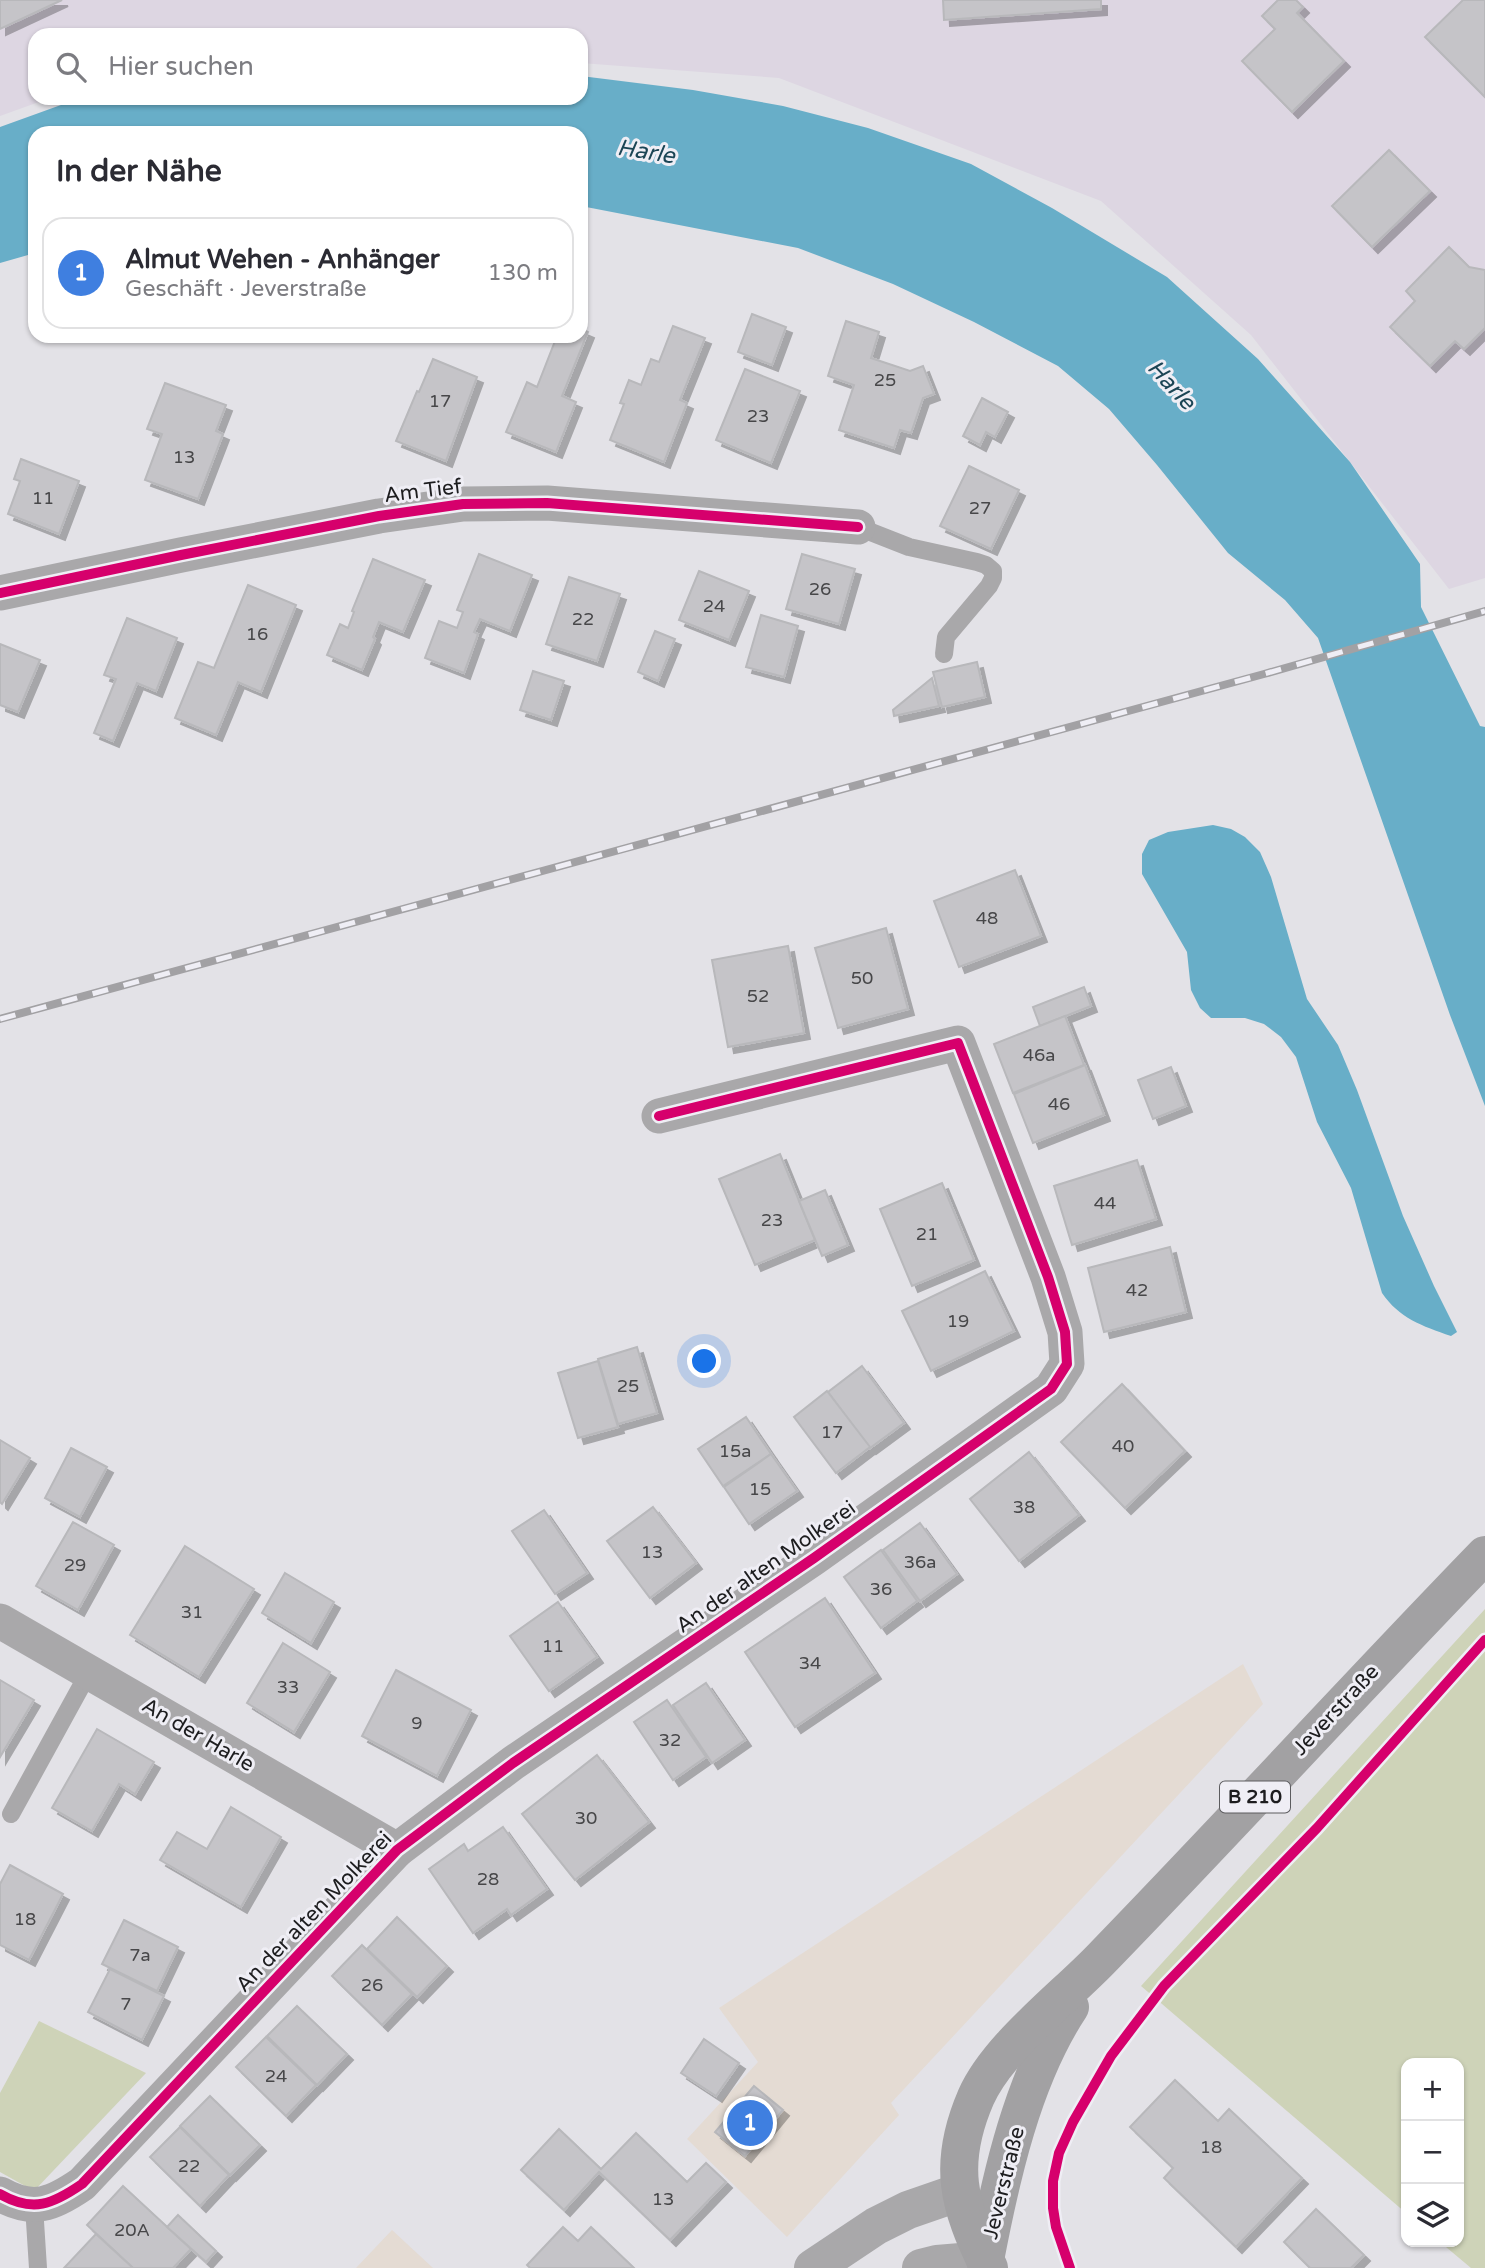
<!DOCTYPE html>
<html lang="de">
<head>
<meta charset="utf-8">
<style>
	:root { --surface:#fff; --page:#f7f7f7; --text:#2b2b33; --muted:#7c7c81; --line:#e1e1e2; --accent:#626265 }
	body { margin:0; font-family:"Varela Round",sans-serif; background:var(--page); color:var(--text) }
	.controls { position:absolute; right:21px; bottom:21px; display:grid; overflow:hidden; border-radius:14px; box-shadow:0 2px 5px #0004 }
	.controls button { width:63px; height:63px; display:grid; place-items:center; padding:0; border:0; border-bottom:2px solid var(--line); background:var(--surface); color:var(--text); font:35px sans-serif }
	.you { position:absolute; left:705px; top:1362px; width:24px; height:24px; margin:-18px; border:5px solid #fff; border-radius:50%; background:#1a73e8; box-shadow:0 0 0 10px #1a73e833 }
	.badge { display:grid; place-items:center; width:46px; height:46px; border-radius:50%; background:var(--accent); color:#fff; font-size:23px; font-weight:700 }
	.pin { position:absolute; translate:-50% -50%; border:4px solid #fff; box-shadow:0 2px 7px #0006 }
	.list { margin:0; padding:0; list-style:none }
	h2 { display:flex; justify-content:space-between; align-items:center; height:91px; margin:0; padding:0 28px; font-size:30px }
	h2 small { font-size:23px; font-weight:400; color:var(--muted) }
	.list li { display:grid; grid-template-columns:46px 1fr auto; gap:21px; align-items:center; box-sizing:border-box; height:112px; margin:0 14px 14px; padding:0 14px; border:2px solid var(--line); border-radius:21px }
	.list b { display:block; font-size:26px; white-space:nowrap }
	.list p { margin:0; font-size:23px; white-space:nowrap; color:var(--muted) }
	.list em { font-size:23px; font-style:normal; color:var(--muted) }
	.icon { flex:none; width:38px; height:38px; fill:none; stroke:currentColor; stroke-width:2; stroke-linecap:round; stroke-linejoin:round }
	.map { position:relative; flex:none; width:1485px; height:2268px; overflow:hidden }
	.search { position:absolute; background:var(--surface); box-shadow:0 2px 5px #0004; left:28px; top:28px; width:560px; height:77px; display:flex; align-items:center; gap:18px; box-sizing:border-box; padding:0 24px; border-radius:21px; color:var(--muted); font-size:26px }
	.panel { position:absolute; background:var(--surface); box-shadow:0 2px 5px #0004; left:28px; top:126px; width:560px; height:217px; border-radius:21px }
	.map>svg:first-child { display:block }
</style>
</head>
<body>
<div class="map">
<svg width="1485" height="2268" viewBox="0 0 1485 2268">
	<defs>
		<filter id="shadow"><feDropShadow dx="6" dy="6" stdDeviation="0" flood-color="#0004"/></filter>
	</defs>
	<rect width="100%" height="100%" fill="#e3e2e7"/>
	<!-- commercial -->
	<g fill="#e4dbd3">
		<path d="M1243,1664l20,40 -372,399 8,12 -112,122 -100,-98 71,-77 -39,-54z"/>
		<path d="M392,2230l41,38h-77z"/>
	</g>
	<!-- industrial -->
	<path fill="#ddd6e2" d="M0,0h1485v578l-36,11 -198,-254 -150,-134 -322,-123 -198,-15v-28h-546v63h15l-50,18z"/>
	<!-- green -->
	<g fill="#ced3b8">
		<path d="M1485,1609v659h-14l-31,-26h19v-179h-53v150l-265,-227z"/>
		<path d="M39,2021l107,52 -112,118 -34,-19v-79z"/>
	</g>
	<!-- water -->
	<g fill="#68aec8">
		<path d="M581,76l112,14 90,16 85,22 103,36 81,44 115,69 91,82 92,103 70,102 1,43 59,119 5,1v379l-35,-91 -132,-377 -33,-38 -57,-47 -71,-88 -48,-56 -51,-43 -84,-44 -81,-38 -95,-36 -217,-42v-73h-546v120l-35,10v-136l72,-26 11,-3h498z"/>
		<path d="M1213,825l18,4 14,8 15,15 11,25 36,122 31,46 19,45 46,126 31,70 23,46 -6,4c-29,-10 -52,-18 -69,-43l-31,-105 -34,-66 -21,-65 -15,-20 -17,-13 -19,-6h-34l-11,-10 -9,-18 -4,-38 -45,-78v-20l7,-14 19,-8z"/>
	</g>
	<!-- building -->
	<g fill="#c5c4c8" stroke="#b8b8bb" stroke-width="2" filter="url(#shadow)">
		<path d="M0,0h62l-62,29z"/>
		<path d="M943,0h158v9l-157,11z"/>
		<path d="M1278,0h18l7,7 -6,6 47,48 -52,51 -50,-51 33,-32 -13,-13z"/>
		<path d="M1463,0h22v97l-60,-60z"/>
		<path d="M1389,150l41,41 -58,56 -40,-41z"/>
		<path d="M1449,247l20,20 16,3v58l-21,21 -9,-8 -25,25 -40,-39 25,-26 -9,-10z"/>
		<path d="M752,314l34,13 -14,38 -34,-13z"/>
		<path d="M846,321l33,11 -8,26 39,13 13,-5 11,28 -11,4 -12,35 -11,-3 -6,18 -55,-18 15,-45 -26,-9z"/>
		<path d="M673,326l32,12 -25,62 7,3 -23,59 -54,-22 14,-36 -4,-1 9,-23 12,5 10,-26 8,3z"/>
		<path d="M581,329l7,3 -26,64 14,6 -20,50 -50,-20 21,-50 10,5 20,-51h24z"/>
		<path d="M433,359l44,18 -31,84 -50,-20 21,-50 2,1z"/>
		<path d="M745,369l55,22 -29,72 -55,-23z"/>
		<path d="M165,383l61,22 -10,26 7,3 -25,65 -53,-19 17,-46 -15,-5z"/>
		<path d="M982,398l26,14 -13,25 -9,-5 -6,13 -17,-9z"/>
		<path d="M21,459l58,22 -20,53 -51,-20 12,-33 -6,-2z"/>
		<path d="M969,466l50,24 -28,59 -51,-23z"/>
		<path d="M479,554l53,21 -22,56 -30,-12 -6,13 4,2 -14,39 -39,-15 14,-37 18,7 6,-16 -6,-2z"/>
		<path d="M802,554l53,15 -16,55 -53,-15z"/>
		<path d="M373,559l52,21 -22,52 -24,-10 -6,15 2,2 -13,31 -35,-15 13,-31 8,4 6,-16 -2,-1z"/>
		<path d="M699,571l50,20 -20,49 -50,-20z"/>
		<path d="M569,577l51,17 -23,67 -51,-17z"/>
		<path d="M248,585l48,20 -35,87 -23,-10 -22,53 -41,-17 23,-56 16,6z"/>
		<path d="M761,615l37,11 -14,51 -38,-10z"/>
		<path d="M127,618l50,20 -21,53 -19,-8 -24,58 -19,-8 22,-54 -12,-4z"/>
		<path d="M655,631l20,8 -17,42 -20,-9z"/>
		<path d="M0,644l40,16 -22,52 -18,-7z"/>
		<path d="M977,662l8,35 -43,10 -9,-35z"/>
		<path d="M533,671l31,10 -13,39 -31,-10z"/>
		<path d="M932,678l7,28 -45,10 -1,-6z"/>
		<path d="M1015,870l26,66 -82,31 -25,-66z"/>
		<path d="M886,928l22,81 -70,19 -23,-80z"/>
		<path d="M788,946l16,87 -76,14 -16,-87z"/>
		<path d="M1084,987l7,19 -51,20 -7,-19z"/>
		<path d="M1065,1016l19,49 -71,28 -19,-49z"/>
		<path d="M1085,1065l19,50 -71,28 -19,-49z"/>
		<path d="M1171,1067l15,39 -33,13 -15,-39z"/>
		<path d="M780,1154l35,86 -60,25 -36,-86z"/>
		<path d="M1137,1160l19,59 -84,26 -18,-59z"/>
		<path d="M942,1183l32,77 -62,26 -32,-77z"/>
		<path d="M825,1190l23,55 -26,11 -23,-55z"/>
		<path d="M1170,1247l16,65 -82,20 -16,-64z"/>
		<path d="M985,1271l29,60 -83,40 -29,-60z"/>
		<path d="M637,1347l20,66 -39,11 -20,-65z"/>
		<path d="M598,1361l20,66 -40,11 -20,-65z"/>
		<path d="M862,1366l42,57 -34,25 -42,-56z"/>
		<path d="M1122,1384l63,67 -60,57 -64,-66z"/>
		<path d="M827,1391l43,56 -34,26 -42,-56z"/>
		<path d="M746,1417l25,37 -48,32 -25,-37z"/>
		<path d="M0,1440l30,18 -28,46 -2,-2z"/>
		<path d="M71,1448l36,19 -27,50 -35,-19z"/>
		<path d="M1029,1452l50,63 -60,46 -49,-62z"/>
		<path d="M771,1454l26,37 -48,33 -25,-37z"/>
		<path d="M653,1507l43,56 -46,35 -43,-57z"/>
		<path d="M544,1510l43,63 -32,21 -43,-63z"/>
		<path d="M73,1522l41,23 -36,65 -42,-24z"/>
		<path d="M920,1523l37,51 -37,27 -37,-51z"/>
		<path d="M185,1546l69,43 -55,88 -69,-42z"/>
		<path d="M881,1550l36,51 -36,27 -37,-51z"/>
		<path d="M285,1573l49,29 -23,41 -49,-30z"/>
		<path d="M825,1598l50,75 -80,54 -50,-75z"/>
		<path d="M558,1602l39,55 -48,34 -39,-55z"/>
		<path d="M283,1643l47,29 -36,60 -47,-29z"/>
		<path d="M396,1670l75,40 -34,66 -75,-40z"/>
		<path d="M0,1680l34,20 -34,57z"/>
		<path d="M706,1683l39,57 -33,23 -39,-58z"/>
		<path d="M667,1700l39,57 -33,23 -39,-58z"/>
		<path d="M97,1729l57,33 -19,32 -16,-10 -27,47 -40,-23z"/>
		<path d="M597,1755l52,67 -74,58 -53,-66z"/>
		<path d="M231,1807l50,30 -40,70 -81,-47 17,-28 30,17z"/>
		<path d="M503,1827l44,62 -36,26 -4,-6 -34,24 -44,-64 35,-25 4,7z"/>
		<path d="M10,1865l53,29 -34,66 -29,-15v-61z"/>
		<path d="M397,1917l50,49 -30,31 -50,-48z"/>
		<path d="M124,1920l54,27 -21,44 -55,-27z"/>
		<path d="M362,1945l50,49 -30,31 -50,-49z"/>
		<path d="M110,1969l54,27 -22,44 -54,-28z"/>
		<path d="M297,2006l50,48 -30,31 -50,-49z"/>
		<path d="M266,2037l50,48 -30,31 -50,-49z"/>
		<path d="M704,2039l35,24 -23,33 -35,-23z"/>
		<path d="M1175,2080l43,41 11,-12 73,69 -66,69 -72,-69 9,-10 -43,-41z"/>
		<path d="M754,2086l29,24 -38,46 -30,-24z"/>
		<path d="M210,2096l50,49 -30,30 -50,-49z"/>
		<path d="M180,2127l49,48 -29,31 -50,-49z"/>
		<path d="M559,2129l42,40 35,-36 51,49 19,-19 20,19 -56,58 -71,-68 -35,38 -43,-40z"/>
		<path d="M123,2186l68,63 -18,19h-40l-46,-43z"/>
		<path d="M1316,2209l48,46 -13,13h-41l-26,-26z"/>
		<path d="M178,2215l38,36 -10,11 -39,-35z"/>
		<path d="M563,2227l15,14 13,-14 43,41h-104l-3,-3z"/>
		<path d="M96,2234l37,34h-69z"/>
	</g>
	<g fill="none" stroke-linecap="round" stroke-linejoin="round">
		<!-- service -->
		<g stroke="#a9a8aa" stroke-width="18">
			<path d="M858,527l51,20 68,15 9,3 7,6v7l-4,8 -43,51 -2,17"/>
			<path d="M11,1814l78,-142"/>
			<path d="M34,2206l4,62"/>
		</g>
		<!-- minor -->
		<g stroke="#a9a8aa" stroke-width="35">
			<path d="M0,593l181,-38 198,-39 84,-12 84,-1 311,24"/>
			<path d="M0,1621l397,229"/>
			<path d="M0,2194c33,19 53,10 82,-10l315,-334 116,-87 301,-205 237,-169 16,-25 -2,-32 -17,-55 -90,-234 -299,73"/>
		</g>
		<!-- tertiary -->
		<g stroke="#a9a8aa" stroke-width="38">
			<path d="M813,2268l63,-42 32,-16 52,-18"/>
			<path d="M921,2268l16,-4 48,-4"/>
		</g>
		<!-- primary -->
		<g stroke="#a2a1a3" stroke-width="38">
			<path d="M985,2260c16,-84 38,-182 85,-253"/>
			<path d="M989,2268c-31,-63 -42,-104 -13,-171 22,-50 89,-100 127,-140 129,-133 253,-269 382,-402"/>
		</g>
		<defs>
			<path id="rail" d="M0,1019l1264,-345 221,-63"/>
		</defs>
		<!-- rail casing -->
		<use href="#rail" stroke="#a2a1a4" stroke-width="8"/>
		<!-- rail -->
		<use href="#rail" stroke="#efeef5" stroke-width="5" stroke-dasharray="16" stroke-linecap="butt"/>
		<defs>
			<g id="cycleway">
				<path d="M0,593l181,-38 198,-39 84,-12 84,-1 311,24"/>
				<path d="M0,2194c33,19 53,10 82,-10l315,-334 116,-87 301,-205 237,-169 16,-25 -2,-32 -17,-55 -90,-234 -299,73"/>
				<path d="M1070,2268l-14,-41 -3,-19v-27l6,-28 14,-31 38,-66 53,-70 153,-158 168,-188"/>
			</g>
		</defs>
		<!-- cycleway casing -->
		<use href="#cycleway" stroke="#efeef5" stroke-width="15"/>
		<!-- cycleway -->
		<use href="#cycleway" stroke="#d6006c" stroke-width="10"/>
	</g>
	<g text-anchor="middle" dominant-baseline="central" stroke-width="6" stroke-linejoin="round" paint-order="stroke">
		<!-- number labels -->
		<g font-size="18" fill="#474749">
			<text x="885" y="380">25</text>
			<text x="440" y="401">17</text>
			<text x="758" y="416">23</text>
			<text x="184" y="457">13</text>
			<text x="43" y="498">11</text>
			<text x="980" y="508">27</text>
			<text x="820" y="589">26</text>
			<text x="714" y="606">24</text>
			<text x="583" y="619">22</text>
			<text x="257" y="634">16</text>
			<text x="987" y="918">48</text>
			<text x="862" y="978">50</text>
			<text x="758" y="996">52</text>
			<text x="1039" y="1055">46a</text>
			<text x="1059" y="1104">46</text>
			<text x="1105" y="1203">44</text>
			<text x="772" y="1220">23</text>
			<text x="927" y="1234">21</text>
			<text x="1137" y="1290">42</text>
			<text x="958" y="1321">19</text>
			<text x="628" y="1386">25</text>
			<text x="832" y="1432">17</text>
			<text x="1123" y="1446">40</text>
			<text x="735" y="1451">15a</text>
			<text x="760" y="1489">15</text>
			<text x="1024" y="1507">38</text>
			<text x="652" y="1552">13</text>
			<text x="920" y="1562">36a</text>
			<text x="75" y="1565">29</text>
			<text x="881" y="1589">36</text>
			<text x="192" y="1612">31</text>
			<text x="553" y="1646">11</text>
			<text x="810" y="1663">34</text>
			<text x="288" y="1687">33</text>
			<text x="417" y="1723">9</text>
			<text x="670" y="1740">32</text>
			<text x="586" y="1818">30</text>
			<text x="488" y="1879">28</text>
			<text x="25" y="1919">18</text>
			<text x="140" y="1955">7a</text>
			<text x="372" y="1985">26</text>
			<text x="126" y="2004">7</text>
			<text x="276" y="2076">24</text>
			<text x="1211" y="2147">18</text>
			<text x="189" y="2166">22</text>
			<text x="663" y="2199">13</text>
			<text x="132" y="2230">20A</text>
		</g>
		<!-- shield labels -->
		<rect fill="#efeef5" stroke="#5c5c5f" stroke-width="2" x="1220" y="1781.5" width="70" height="31" rx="5"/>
		<g font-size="19" font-weight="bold" fill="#1d1d1f">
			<text x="1255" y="1797">B 210</text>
		</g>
		<!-- street labels -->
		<g font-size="21" fill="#1d1d1f" stroke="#efeef5">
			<text transform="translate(423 491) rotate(-7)">Am Tief</text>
			<text transform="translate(766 1567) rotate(-35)">An der alten Molkerei</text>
			<text transform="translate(1336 1710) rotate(-47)">Jeverstraße</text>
			<text transform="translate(198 1735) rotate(30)">An der Harle</text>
			<text transform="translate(314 1912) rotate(-46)">An der alten Molkerei</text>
			<text transform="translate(1004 2183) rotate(-76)">Jeverstraße</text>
		</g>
		<!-- water labels -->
		<g font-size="23" font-style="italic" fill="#1b4555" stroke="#efeef5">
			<text transform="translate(646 152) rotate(9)">Harle</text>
			<text transform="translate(1171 385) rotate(47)">Harle</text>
		</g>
	</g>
</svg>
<div class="controls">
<button>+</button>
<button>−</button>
<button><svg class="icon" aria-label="layers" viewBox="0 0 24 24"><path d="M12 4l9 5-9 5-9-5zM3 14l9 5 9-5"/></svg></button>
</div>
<div class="you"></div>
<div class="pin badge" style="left:750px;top:2123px;background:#3f7fe0">1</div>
<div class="search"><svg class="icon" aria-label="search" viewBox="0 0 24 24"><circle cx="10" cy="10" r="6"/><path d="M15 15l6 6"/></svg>Hier suchen</div>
<section class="panel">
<h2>In der Nähe<small></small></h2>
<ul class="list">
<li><span class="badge" style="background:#3f7fe0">1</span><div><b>Almut Wehen - Anhänger</b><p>Geschäft · Jeverstraße</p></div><em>130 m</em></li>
</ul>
</section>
</div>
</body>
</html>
